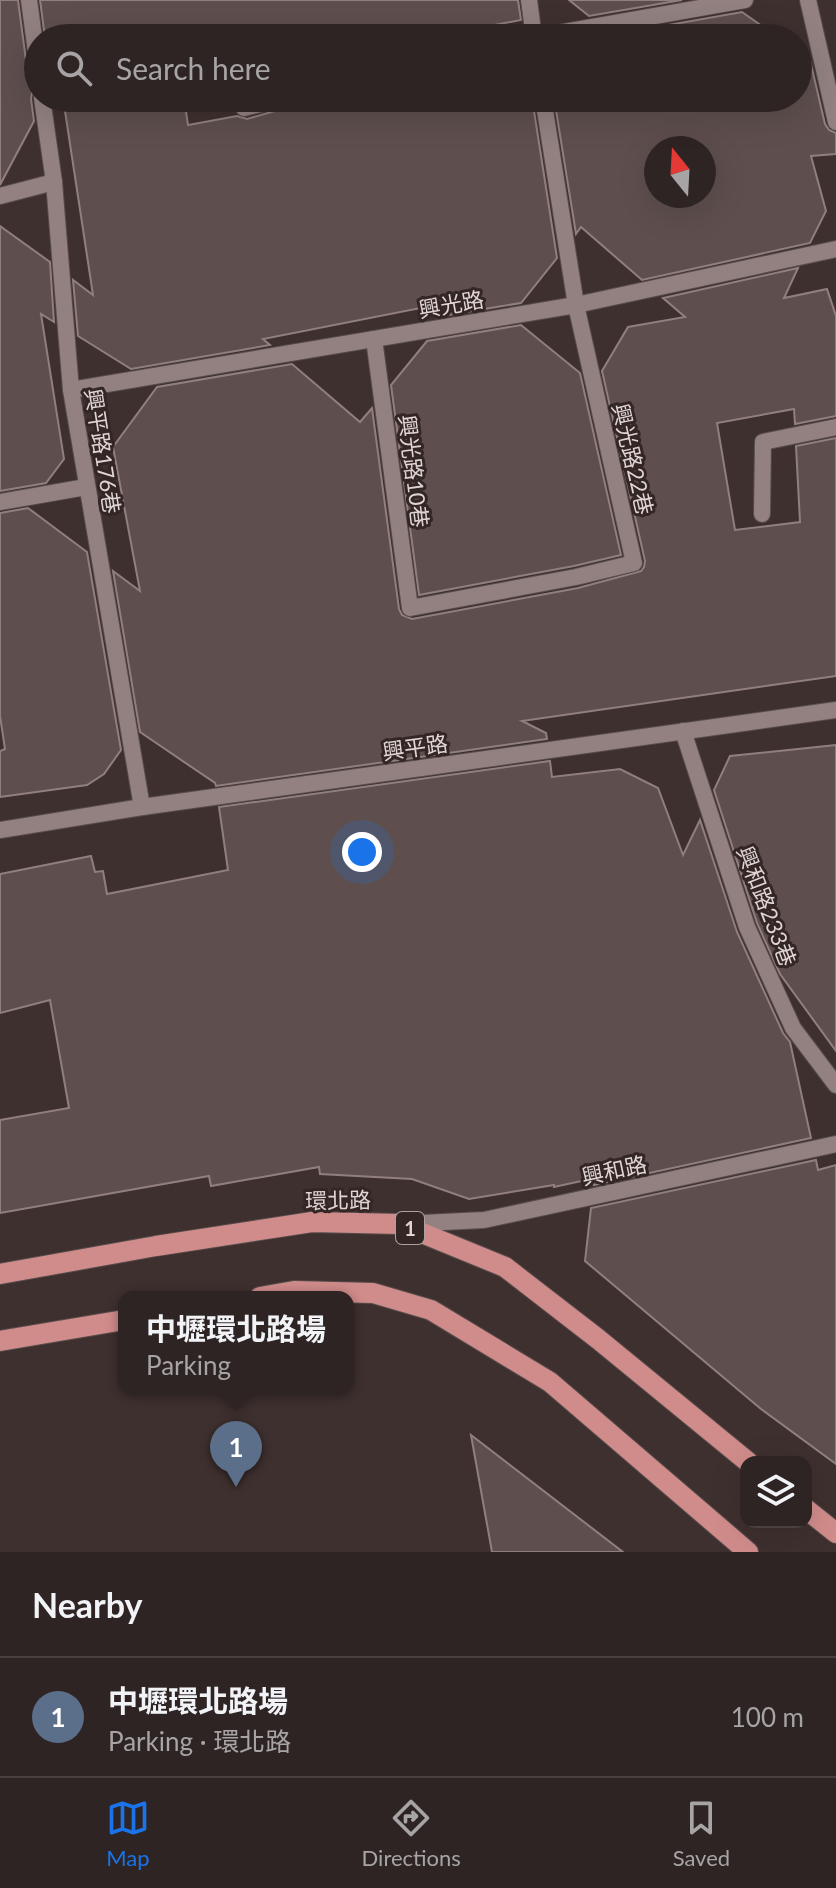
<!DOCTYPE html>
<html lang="en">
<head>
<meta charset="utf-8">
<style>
	:root { --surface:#2e2423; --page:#3a3030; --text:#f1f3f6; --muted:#a7a4a6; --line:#494141; --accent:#1a73e8 }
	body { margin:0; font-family:Lato,"Noto Sans TC",sans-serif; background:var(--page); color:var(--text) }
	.controls { position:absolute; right:24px; bottom:24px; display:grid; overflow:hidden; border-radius:16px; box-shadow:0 8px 32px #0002 }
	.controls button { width:72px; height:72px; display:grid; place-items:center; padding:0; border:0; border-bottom:2px solid var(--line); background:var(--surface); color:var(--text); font:40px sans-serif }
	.compass { position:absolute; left:644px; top:136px; width:72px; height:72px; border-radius:50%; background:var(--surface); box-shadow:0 8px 32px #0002; rotate:342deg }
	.you { position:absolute; left:362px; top:852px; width:28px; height:28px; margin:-20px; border:6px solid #fff; border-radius:50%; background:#1a73e8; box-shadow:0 0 0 12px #1a73e833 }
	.badge { display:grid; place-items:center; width:52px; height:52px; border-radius:50%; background:var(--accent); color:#fff; font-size:26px; font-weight:700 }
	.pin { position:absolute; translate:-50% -66px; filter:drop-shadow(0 2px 4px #0008) }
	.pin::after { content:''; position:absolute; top:42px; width:28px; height:24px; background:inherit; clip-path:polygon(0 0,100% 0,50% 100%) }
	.popup { position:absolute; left:118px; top:1291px; width:236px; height:104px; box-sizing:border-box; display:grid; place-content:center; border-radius:16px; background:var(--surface); filter:drop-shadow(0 2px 6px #0005); font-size:26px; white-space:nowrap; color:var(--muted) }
	.popup b { font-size:30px; color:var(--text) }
	.popup::after { content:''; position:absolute; left:50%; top:100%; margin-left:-16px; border:16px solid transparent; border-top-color:var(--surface) }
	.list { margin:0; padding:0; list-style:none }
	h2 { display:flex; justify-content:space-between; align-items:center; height:104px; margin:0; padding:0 32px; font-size:34px }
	h2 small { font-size:26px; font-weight:400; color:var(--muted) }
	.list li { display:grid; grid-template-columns:52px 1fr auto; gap:24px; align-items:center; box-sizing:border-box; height:120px; padding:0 32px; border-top:2px solid var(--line) }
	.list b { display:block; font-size:30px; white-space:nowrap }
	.list p { margin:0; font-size:26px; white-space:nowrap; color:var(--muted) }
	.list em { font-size:26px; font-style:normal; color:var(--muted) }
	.icon { flex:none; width:44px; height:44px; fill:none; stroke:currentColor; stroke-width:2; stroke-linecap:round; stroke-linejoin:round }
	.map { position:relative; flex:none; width:836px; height:1552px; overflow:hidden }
	.search { position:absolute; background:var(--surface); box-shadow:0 8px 32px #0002; left:24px; right:24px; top:24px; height:88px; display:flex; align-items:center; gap:20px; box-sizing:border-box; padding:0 28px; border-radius:44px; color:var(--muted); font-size:30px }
	.sheet { height:224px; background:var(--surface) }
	nav { display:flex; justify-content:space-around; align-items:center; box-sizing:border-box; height:112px; border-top:2px solid var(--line); background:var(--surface); font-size:22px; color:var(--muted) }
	nav a { display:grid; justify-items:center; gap:4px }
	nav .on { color:var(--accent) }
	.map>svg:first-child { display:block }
</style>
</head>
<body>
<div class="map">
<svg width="836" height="1552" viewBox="0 0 836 1552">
	<rect width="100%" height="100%" fill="#3e302f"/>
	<!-- building -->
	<g fill="#5e4f4e" stroke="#907f7e" stroke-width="2" fill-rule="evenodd">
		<path d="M0,0h18l9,68 3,6 8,4v10l-6,5 -1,6 3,22 -34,64z"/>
		<path d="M40,0h478l3,20 -95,18h-381z"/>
		<path d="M569,0h113l-93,16z"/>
		<path d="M742,12l30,21 1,5h-158l-3,-3z"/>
		<path d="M799,51l11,9 15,64 4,6 7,3v21l-25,2 15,55 -16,32 -168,37 -61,-53 -5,7 -22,-136h244zM656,148h48v48h-48z"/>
		<path d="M63,98h121l4,27 49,-9 10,3 45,-13 44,-8h196l25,160 -36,45 -73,12 13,-15 -198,39 7,6 -139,24 -53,-33 -5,-56 20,15z"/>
		<path d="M0,226l50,36 4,60 -13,-8 23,145 -18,24 -46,8z"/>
		<path d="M798,268l-14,30 43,-9 9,27v100l-41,8 -1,-15 -77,14 18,107 65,-8 -4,-76 40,-8v238l-314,45 24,12 1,6 -331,47 -1,-3 -75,-51 -27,-161 27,20 -27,-144 44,-60 135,-23 68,58 12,-14 27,201 3,6 10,4 166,-31 63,-17 3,-4 1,-6 -43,-190 26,-44 57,-10 -22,-19z"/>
		<path d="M521,325l59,48 41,182 -47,11 -155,29 -28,-210 36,-44z"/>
		<path d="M28,508l59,44 34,198 -17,24 -17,11 -87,12v-46l5,-2 -5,-33v-203z"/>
		<path d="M836,745v306l-56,-77 -23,-51 -43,-133 16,-34z"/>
		<path d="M550,761l2,16 68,-8 38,19 25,67 17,-35 37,112 46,101 7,9 21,96 -217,47 1,-7 -41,9v-2l-85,14 -57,-20 -92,-5 -1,-7 -108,19 -2,-10 -209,37v-93l69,-12 -19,-108 -50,13v-139l91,-18 4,16 8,-1 4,23 121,-24 -9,-63z"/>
		<path d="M816,1160l2,10 18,-5v299l-75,-55 -176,-148 6,-53z"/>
		<path d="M471,1435l152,117h-131z"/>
	</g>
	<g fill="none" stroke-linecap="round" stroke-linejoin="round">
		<defs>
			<g id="lane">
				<path d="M29,0l9,67"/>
				<path d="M529,0l5,38"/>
				<path d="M808,0l28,122"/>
				<path d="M530,38l215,-38"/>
				<path d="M42,98l12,84 17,208 71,417"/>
				<path d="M244,108l41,-10"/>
				<path d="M0,196l54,-14"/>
				<path d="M374,339l36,269 166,-31 58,-14 -58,-258 -33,-207"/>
				<path d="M71,390l505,-85 260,-56"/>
				<path d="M0,502l86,-15"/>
				<path d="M762,514l1,-72 73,-15"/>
				<path d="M683,731l64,196 46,101 43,57"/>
				<path d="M0,830l142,-23 694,-97"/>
				<path d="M402,1224l82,-4 352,-76"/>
			</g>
			<g id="primary">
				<path d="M0,1274l156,-28 156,-24 88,2 105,43 93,72 150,123"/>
				<path d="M260,1297l34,-6 79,2 58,17 119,72 198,170"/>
				<path d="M0,1341l124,-21"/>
				<path d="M806,1509l30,24"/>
			</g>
		</defs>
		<!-- lane casing -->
		<use href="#lane" stroke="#594d4c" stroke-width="18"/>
		<!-- primary casing -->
		<use href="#primary" stroke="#594d4c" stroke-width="22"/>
		<!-- lane -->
		<use href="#lane" stroke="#928180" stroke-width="16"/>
		<!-- primary -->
		<use href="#primary" stroke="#d08c8b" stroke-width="20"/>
	</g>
	<g text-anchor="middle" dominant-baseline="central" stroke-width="6" stroke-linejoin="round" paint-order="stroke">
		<!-- shield labels -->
		<rect fill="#342625" stroke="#aca0a0" stroke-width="2" x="396" y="1212" width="28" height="32" rx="6"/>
		<g font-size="20" font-weight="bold" fill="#dfd5d4">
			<text x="410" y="1228">1</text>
		</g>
		<!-- street labels -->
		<g font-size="22" fill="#dfd5d4" stroke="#342625">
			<text transform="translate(451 304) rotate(-10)">興光路</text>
			<text transform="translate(103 451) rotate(81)">興平路176巷</text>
			<text transform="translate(633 459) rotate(77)">興光路22巷</text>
			<text transform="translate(414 471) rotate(83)">興光路10巷</text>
			<text transform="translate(415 747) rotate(-8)">興平路</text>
			<text transform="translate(767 906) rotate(69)">興和路233巷</text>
			<text transform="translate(614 1170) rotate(-12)">興和路</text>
			<text transform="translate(338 1200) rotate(-1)">環北路</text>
		</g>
	</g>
</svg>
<div class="controls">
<button><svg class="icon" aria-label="layers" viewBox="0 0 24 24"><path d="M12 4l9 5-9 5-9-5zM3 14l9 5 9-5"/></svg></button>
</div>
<svg class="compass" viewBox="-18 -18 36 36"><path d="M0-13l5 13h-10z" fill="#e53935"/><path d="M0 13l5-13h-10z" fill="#a7a4a6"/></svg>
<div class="you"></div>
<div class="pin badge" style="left:236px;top:1487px;background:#5c6f8a">1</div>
<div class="popup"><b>中壢環北路場</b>Parking</div>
<div class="search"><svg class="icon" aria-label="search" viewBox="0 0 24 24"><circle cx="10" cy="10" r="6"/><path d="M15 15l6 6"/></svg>Search here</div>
</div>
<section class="sheet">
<h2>Nearby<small></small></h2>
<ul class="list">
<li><span class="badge" style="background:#5c6f8a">1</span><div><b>中壢環北路場</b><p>Parking · 環北路</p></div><em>100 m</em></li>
</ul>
</section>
<nav>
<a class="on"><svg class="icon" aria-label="map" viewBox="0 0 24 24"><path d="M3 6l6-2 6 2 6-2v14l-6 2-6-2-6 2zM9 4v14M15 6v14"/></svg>Map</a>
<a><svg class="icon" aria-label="directions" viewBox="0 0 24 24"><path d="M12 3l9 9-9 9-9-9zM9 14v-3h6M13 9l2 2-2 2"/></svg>Directions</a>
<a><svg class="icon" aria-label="saved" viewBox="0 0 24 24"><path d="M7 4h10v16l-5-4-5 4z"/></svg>Saved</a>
</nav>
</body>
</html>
